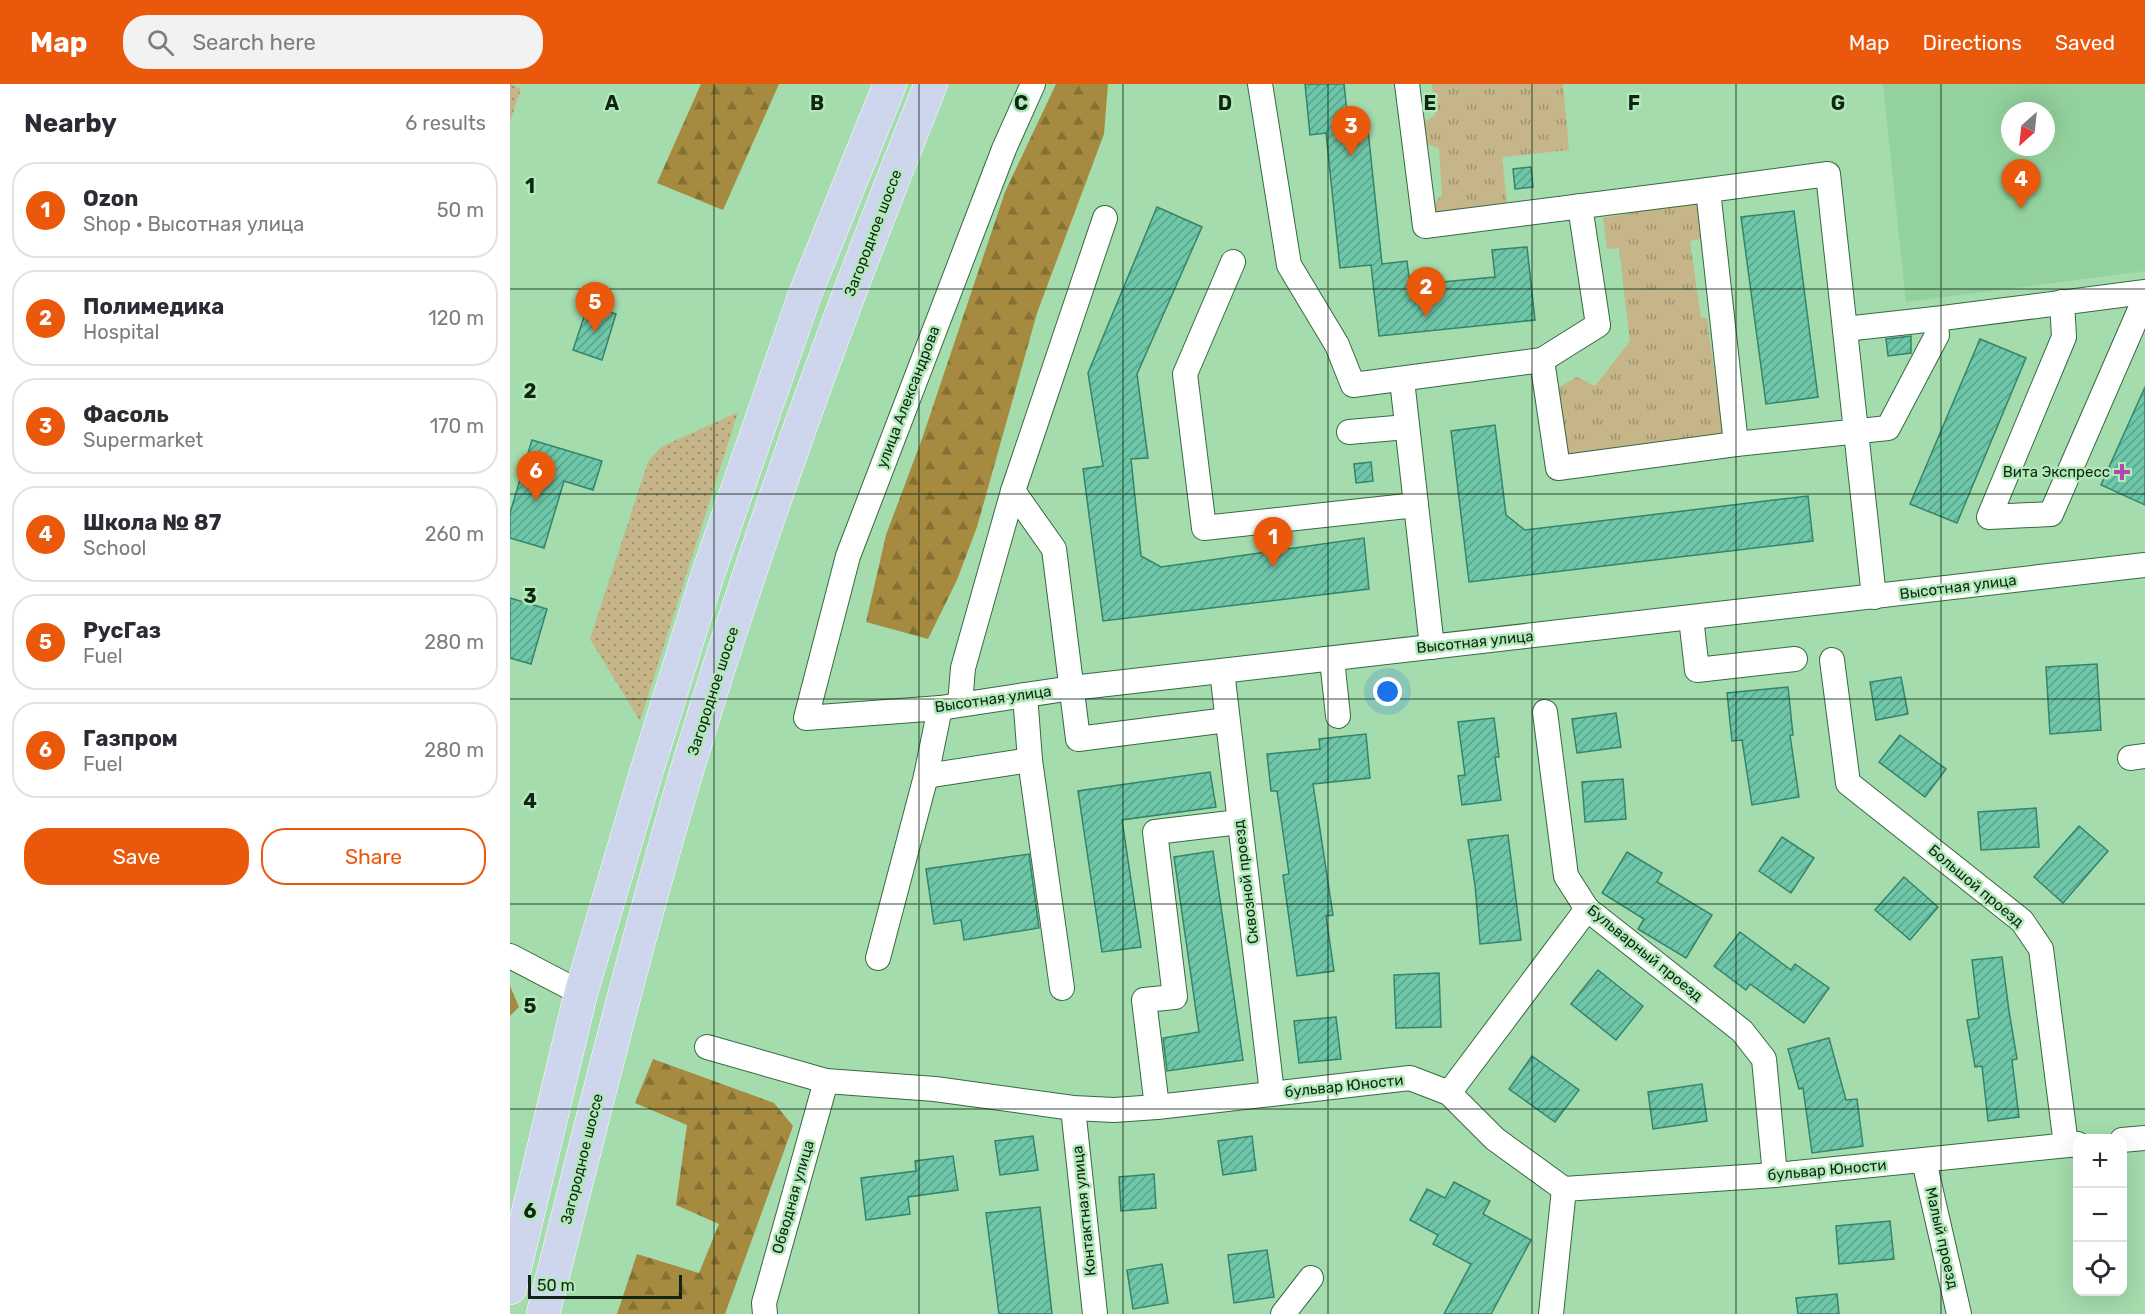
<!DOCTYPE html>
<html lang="en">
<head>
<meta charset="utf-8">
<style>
	:root { --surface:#fff; --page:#f2f2f3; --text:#2b2b33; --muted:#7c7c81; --line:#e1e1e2; --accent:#ea580c }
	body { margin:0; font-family:Rubik,sans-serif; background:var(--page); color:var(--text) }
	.controls { position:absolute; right:18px; bottom:18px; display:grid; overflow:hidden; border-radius:12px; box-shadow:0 6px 24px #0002 }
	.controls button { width:54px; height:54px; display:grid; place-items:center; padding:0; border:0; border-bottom:2px solid var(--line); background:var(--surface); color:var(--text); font:30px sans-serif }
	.compass { position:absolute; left:1491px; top:18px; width:54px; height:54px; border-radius:50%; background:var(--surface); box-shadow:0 6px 24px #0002; rotate:207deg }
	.scale { position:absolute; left:18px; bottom:15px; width:154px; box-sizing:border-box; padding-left:6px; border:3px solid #102614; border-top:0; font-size:16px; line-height:21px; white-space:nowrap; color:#102614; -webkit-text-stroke:4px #b1e9b9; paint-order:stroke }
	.you { position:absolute; left:878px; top:608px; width:21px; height:21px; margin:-15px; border:4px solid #fff; border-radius:50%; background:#1a73e8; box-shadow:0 0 0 9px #1a73e833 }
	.badge { display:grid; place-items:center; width:39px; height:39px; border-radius:50%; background:var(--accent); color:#fff; font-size:20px; font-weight:700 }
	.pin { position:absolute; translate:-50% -50px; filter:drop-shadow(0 2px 3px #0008) }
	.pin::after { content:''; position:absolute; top:32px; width:21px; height:18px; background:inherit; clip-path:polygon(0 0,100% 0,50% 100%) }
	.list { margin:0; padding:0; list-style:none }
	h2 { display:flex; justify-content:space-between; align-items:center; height:78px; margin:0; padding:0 24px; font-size:26px }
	h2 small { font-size:20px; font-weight:400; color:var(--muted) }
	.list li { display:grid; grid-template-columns:39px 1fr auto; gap:18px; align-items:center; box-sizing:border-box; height:96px; margin:0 12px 12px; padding:0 12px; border:2px solid var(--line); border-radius:24px }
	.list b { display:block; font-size:22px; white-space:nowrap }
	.list p { margin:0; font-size:20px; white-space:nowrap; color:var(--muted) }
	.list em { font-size:20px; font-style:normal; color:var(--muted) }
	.actions { display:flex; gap:12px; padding:18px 24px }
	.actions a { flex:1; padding:14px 0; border:2px solid var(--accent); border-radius:24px; text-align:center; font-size:21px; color:var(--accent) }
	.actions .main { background:var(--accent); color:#fff }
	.icon { flex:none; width:33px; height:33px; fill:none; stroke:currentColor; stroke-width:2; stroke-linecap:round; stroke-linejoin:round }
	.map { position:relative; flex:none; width:1635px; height:1230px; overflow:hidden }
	header { display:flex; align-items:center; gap:36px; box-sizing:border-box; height:84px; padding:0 30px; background:var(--accent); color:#fff }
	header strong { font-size:28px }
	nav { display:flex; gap:33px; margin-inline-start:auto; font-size:21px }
	.search { width:420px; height:54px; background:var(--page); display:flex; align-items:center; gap:15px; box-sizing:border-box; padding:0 21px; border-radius:24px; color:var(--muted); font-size:22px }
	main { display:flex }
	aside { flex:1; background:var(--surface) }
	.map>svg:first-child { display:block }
</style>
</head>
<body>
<header>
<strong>Map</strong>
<div class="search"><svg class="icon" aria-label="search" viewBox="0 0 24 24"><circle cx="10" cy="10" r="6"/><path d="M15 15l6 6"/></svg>Search here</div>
<nav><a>Map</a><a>Directions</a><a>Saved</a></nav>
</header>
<main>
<aside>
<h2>Nearby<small>6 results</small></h2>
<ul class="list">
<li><span class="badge">1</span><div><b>Ozon</b><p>Shop · Высотная улица</p></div><em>50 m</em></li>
<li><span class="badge">2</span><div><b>Полимедика</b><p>Hospital</p></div><em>120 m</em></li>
<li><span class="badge">3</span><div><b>Фасоль</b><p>Supermarket</p></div><em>170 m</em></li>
<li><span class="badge">4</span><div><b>Школа № 87</b><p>School</p></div><em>260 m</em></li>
<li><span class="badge">5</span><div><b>РусГаз</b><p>Fuel</p></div><em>280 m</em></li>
<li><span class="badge">6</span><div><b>Газпром</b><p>Fuel</p></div><em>280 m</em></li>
</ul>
<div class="actions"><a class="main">Save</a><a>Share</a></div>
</aside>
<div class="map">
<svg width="1635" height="1230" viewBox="0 0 1635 1230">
	<defs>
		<pattern id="grass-dots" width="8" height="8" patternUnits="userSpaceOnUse" patternTransform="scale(1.5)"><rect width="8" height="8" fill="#c6b588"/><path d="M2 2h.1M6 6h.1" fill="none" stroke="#9f936e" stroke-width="1.8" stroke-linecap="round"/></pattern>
		<pattern id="forest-firs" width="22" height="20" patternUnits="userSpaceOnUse" patternTransform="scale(1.5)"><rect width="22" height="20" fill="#a58a40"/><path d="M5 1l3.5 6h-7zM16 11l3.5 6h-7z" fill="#857134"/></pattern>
		<pattern id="park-tufts" width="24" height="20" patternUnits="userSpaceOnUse" patternTransform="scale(1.5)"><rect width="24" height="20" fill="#c6b588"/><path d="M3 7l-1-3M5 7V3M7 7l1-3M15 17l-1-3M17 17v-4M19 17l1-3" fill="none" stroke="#9f936e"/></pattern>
		<pattern id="building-hatch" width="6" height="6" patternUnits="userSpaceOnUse" patternTransform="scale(1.5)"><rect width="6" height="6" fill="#6ec7a8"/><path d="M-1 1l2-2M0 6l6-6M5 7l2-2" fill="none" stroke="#59a188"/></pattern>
	</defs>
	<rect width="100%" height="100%" fill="#a4dcad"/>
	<!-- built -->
	<path fill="#93d29e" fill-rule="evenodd" d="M1373,0h262v187l-239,31zM1500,27h36v36h-36z"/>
	<!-- grass -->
	<g fill="url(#grass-dots)">
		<path d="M0,0l11,5 -11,33z"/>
		<path d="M228,328l-98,309 -50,-82 58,-177 13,-15z"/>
	</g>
	<!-- forest -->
	<g fill="url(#forest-firs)">
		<path d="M191,0h78l-56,126 -66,-27z"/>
		<path d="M546,0h52l-4,50 -67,179 -60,214 -20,53 -29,59 -62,-17 20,-87 36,-96 83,-247z"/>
		<path d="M0,902l9,21 -9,9z"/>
		<path d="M143,975l121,44 19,23 -68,188h-108l20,-60 62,19 20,-49 -43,-19 11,-80 -52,-22z"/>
	</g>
	<!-- park -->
	<g fill="url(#park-tufts)">
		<path d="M922,0h131l6,66 -67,7 5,47 -73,8 -1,-8 9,-9 -3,-47 -16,-5 -2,-20 14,-7z"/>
		<path d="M1189,117l6,37 -15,3 11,77h6l16,117 -161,23 -8,-68 23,-13 18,9 35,-45 -11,-93 -12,1 -4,-31z"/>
	</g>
	<!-- building -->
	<g fill="url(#building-hatch)" stroke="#35846b" stroke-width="1.5">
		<path d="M795,0h39l5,48 19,-2 14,134 25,-3 3,24 85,-8 -3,-27 35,-3 8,73 -156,16 -8,-71 -31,3 -14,-135 -16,2z"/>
		<path d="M1021,83l2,20 -18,2 -2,-20z"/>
		<path d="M647,123l45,20 -65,147 11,84 -17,1 10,97 20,11 203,-29 5,51 -266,32 -20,-152 20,-3 -15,-93z"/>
		<path d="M1284,127l24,186 -52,7 -25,-187z"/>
		<path d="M78,221l28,9 -14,46 -29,-10z"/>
		<path d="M1401,252v17l-23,3 -2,-17z"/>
		<path d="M1470,255l46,19 -69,165 -47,-19z"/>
		<path d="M1635,303v118l-44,-20z"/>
		<path d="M985,341l11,90 19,15 283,-34 5,45 -344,41 -18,-151z"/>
		<path d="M22,356l70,21 -9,29 -29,-9 -20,67 -34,-10v-25z"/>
		<path d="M861,378l2,19 -17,2 -2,-19z"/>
		<path d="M0,514l37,11 -16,55 -21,-6z"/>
		<path d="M1587,580l4,66 -51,4 -4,-67z"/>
		<path d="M1391,593l7,37 -32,6 -6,-38z"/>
		<path d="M1278,603l5,48h-3l9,62 -47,8 -10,-65 -10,1 -5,-48z"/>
		<path d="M1106,629l5,34 -44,6 -5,-34z"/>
		<path d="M984,634l5,39h-4l6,43 -39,5 -4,-29 7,-1 -7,-53z"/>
		<path d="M856,650l4,44 -57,6 20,131 -7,1 8,55 -37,5 -14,-101 6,-1 -12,-83h-6l-4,-37 53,-5 -1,-10z"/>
		<path d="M1390,651l46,34 -21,28 -46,-35z"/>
		<path d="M700,688l6,35 -94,13 19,127 -39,5 -24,-161z"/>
		<path d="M1113,695l3,40 -41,3 -3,-40z"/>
		<path d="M1526,724l3,39 -58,3 -3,-38z"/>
		<path d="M1569,742l29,25 -45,52 -29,-26z"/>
		<path d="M998,751l13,105 -41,4 -5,-59 -7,-45z"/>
		<path d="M1272,753l32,21 -23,35 -32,-22z"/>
		<path d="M703,767l30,209 -76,11 -4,-33 36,-6 -25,-175z"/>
		<path d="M1117,768l35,21 -5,9 55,33 -26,43 -48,-29 6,-10 -42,-26z"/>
		<path d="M519,770l10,74 -75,12 -3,-20 -27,4 -8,-55z"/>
		<path d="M1394,793l34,30 -28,33 -35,-30z"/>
		<path d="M1230,848l51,38 4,-6 34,24 -25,35 -54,-39 -4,6 -32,-24z"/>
		<path d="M1492,873l7,54 8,48 -5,1 7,57 -31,4 -6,-55 -7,1 -8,-47 12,-2 -7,-58z"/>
		<path d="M1088,886l45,36 -27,34 -45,-36z"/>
		<path d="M929,889l2,54 -45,1 -2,-53z"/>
		<path d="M826,933l5,42 -42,4 -5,-42z"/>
		<path d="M1319,954l17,62 11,-1 6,47 -51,7 -9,-65 -4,1 -11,-40z"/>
		<path d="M1022,972l47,34 -24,32 -46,-33z"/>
		<path d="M1192,1000l5,37 -54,8 -5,-37z"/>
		<path d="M523,1052l5,34 -38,5 -5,-34z"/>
		<path d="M742,1052l4,34 -33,5 -5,-34z"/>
		<path d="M443,1072l5,34 -50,7 2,17 -44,6 -5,-42 55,-7 -1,-10z"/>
		<path d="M644,1090l2,34 -35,3 -2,-34z"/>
		<path d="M944,1098l36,19 -7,13 48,26 -40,74h-47l27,-50 -38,-20 5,-9 -28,-15 17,-31 18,9z"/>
		<path d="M530,1123l12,107h-53l-13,-101z"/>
		<path d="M1380,1137l4,38 -55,5 -3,-38z"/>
		<path d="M757,1166l7,47 -40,6 -6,-48z"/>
		<path d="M652,1180l6,39 -35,6 -6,-39z"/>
		<path d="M1327,1210l2,20h-41l-2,-16z"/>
	</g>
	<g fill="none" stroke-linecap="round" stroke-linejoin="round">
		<defs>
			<g id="minor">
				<path d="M523,0l-29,65 -156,407 -42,162 134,-10 132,-20 1073,-123"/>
				<path d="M750,0l29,181 48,80 16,40 189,-25 56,-35 -18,-119"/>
				<path d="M897,0l18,142 283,-36"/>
				<path d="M723,178l-48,112 19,154 212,-23"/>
				<path d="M1552,218l2,35 -75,180 62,-3 94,-216"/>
				<path d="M1335,245l90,-10 210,-27"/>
				<path d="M1032,276l16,108 178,-24"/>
				<path d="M892,296l30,267"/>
				<path d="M839,348l58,-5"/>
				<path d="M503,407l41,58 24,190 149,-19"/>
				<path d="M1364,513c-15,-141 -30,-282 -46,-423l-120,16 28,254 152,-16 49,-93 -2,-16"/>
				<path d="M1181,534l6,52 98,-11"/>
				<path d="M822,575l6,57"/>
				<path d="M1322,576l16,123 174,138 19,28 25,196"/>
				<path d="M712,587l50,422"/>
				<path d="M450,620l3,-36 50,-177 92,-273"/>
				<path d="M1035,628l21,164 21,33 155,122 22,28 11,116"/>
				<path d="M1620,674l15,-2"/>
				<path d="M520,676l32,228"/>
				<path d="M416,692l104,-16 -5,-65"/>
				<path d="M0,872l71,37"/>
				<path d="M368,874l48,-182 14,-68"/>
				<path d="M197,963l119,34 109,8 138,19 41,2 43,-3 253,-29 39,15 46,46 69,50 211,-14 303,-31"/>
				<path d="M939,1009l138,-184"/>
				<path d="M647,1023l-13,-107 31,-3 -20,-165 84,-10"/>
				<path d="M563,1024l22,206"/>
				<path d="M1612,1056l23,-2"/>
				<path d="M1414,1077l35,153"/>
				<path d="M255,1230l-1,-11 62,-222"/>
				<path d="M773,1230l28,-36"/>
				<path d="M1041,1230l13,-125"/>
			</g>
			<g id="highway">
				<path d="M0,1204l71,-295 65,-220 61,-196 97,-280 86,-213"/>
				<path d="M33,1230c45,-176 88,-353 139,-527 71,-238 156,-473 249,-703"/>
			</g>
		</defs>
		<!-- minor casing -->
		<use href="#minor" stroke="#366a41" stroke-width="26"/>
		<!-- highway casing -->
		<use href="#highway" stroke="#fff" stroke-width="34"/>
		<!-- minor -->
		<use href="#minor" stroke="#fff" stroke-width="24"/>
		<!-- highway -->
		<use href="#highway" stroke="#cdd6ed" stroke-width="33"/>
	</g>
	<!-- grid -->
	<path fill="none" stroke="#102614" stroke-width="1.5" stroke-opacity="0.55" d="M204,0v1230M409,0v1230M613,0v1230M818,0v1230M1022,0v1230M1226,0v1230M1431,0v1230M0,205h1635M0,410h1635M0,615h1635M0,820h1635M0,1025h1635"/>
	<!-- markers -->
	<path fill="#b049ac" stroke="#b1e9b9" stroke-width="2" d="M1609 379h6v6h6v6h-6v6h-6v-6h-6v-6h6z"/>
	<g text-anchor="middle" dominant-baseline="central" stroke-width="5" stroke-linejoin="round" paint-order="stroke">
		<!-- street labels -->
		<g font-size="15" fill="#102614" stroke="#b1e9b9">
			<text transform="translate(363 149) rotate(-69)">Загородное шоссе</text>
			<text transform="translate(398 313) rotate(-69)">улица Александрова</text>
			<text transform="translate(1448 503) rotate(-7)">Высотная улица</text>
			<text transform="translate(965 558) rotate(-6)">Высотная улица</text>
			<text transform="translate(203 607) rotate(-72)">Загородное шоссе</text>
			<text transform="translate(483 615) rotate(-8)">Высотная улица</text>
			<text transform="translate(736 798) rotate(-97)">Сквозной проезд</text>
			<text transform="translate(1466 802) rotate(40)">Большой проезд</text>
			<text transform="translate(1135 869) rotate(39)">Бульварный проезд</text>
			<text transform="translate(834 1002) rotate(-6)">бульвар Юности</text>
			<text transform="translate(72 1075) rotate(-76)">Загородное шоссе</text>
			<text transform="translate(1317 1086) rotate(-5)">бульвар Юности</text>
			<text transform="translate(283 1113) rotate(-74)">Обводная улица</text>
			<text transform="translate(574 1127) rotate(-96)">Контактная улица</text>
			<text transform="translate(1432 1154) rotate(77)">Малый проезд</text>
		</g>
		<!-- poi labels -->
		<g font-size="15" fill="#102614" stroke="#b1e9b9" text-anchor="end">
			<text x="1600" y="388">Вита Экспресс</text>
		</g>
	</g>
	<g font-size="20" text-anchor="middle" font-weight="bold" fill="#102614" stroke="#b1e9b9" stroke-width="5" stroke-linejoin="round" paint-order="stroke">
		<text x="102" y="26">A</text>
		<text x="307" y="26">B</text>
		<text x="511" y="26">C</text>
		<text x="715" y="26">D</text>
		<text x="920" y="26">E</text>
		<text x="1124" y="26">F</text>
		<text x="1328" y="26">G</text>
		<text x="20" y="109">1</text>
		<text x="20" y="314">2</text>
		<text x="20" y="519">3</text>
		<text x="20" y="724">4</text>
		<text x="20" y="929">5</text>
		<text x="20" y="1134">6</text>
	</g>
</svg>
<div class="controls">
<button>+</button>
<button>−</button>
<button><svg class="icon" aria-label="locate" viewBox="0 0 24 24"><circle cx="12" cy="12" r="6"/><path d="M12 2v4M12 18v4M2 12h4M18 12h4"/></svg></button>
</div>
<svg class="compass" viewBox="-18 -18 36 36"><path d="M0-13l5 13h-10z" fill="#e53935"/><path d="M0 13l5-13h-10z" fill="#7c7c81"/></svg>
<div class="scale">50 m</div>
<div class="you"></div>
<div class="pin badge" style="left:763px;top:483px">1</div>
<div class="pin badge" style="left:916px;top:233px">2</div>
<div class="pin badge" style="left:841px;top:72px">3</div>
<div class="pin badge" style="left:1511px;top:125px">4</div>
<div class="pin badge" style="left:85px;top:248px">5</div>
<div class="pin badge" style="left:26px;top:417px">6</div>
</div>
</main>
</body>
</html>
